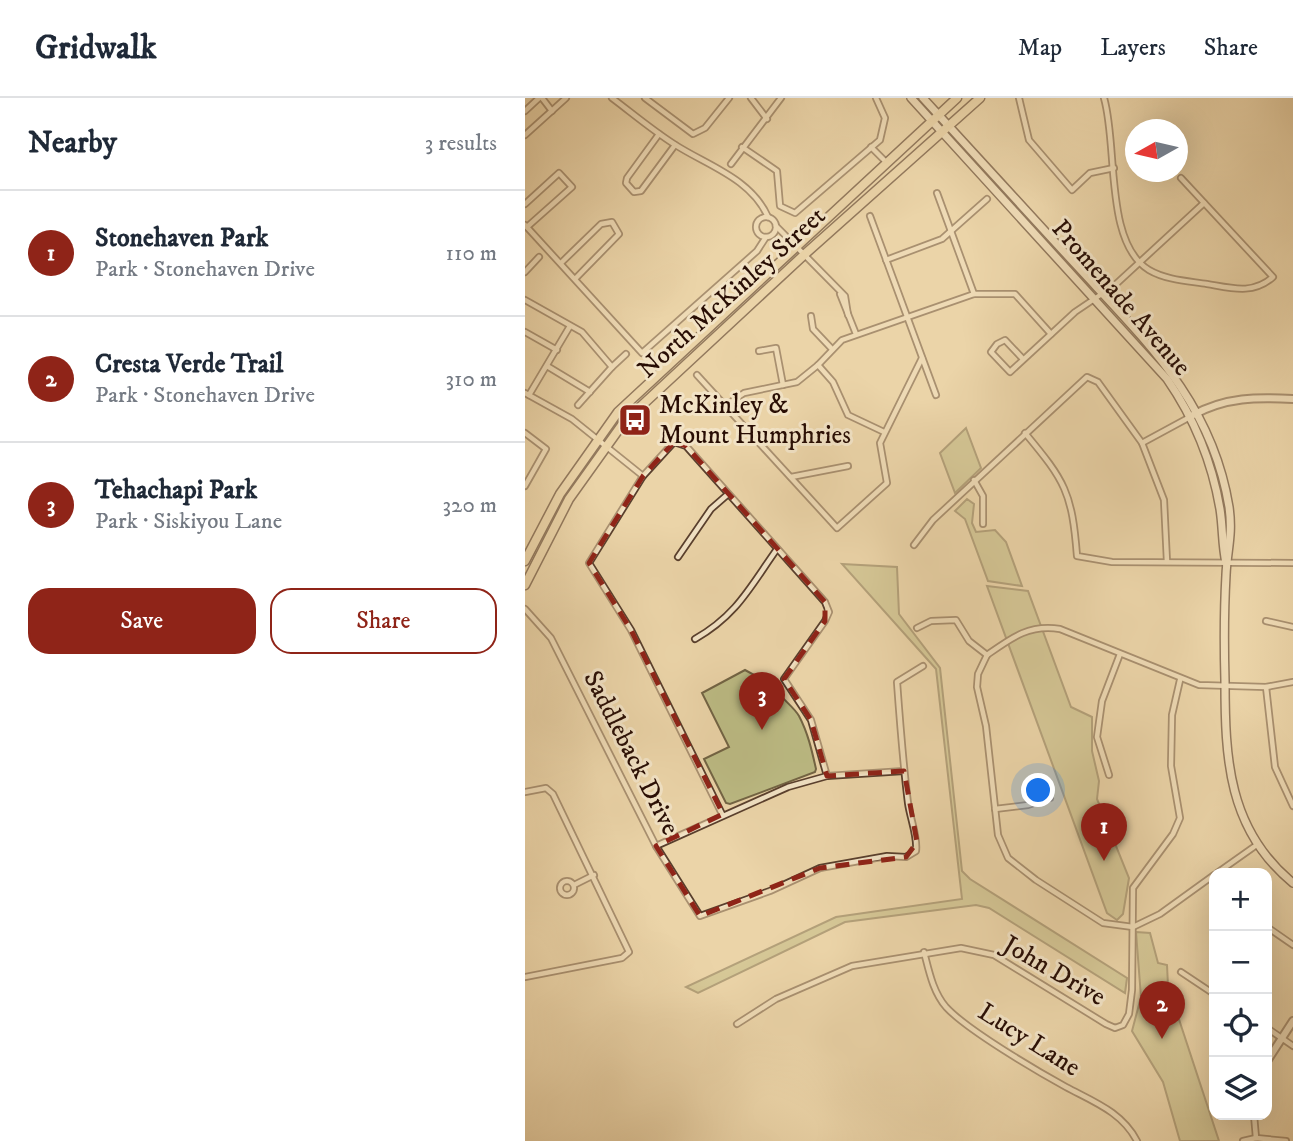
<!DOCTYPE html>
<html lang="en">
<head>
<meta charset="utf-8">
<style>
	:root { --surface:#fff; --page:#f6f6f7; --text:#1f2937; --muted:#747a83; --line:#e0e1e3; --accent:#8f2418 }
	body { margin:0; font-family:"IM FELL DW Pica",serif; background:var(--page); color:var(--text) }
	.controls { position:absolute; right:21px; bottom:21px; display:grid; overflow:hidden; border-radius:14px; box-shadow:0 7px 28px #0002 }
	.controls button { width:63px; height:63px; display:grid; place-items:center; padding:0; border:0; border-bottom:2px solid var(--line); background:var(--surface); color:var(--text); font:35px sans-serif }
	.compass { position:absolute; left:600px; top:21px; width:63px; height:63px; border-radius:50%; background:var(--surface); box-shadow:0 7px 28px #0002; rotate:262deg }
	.you { position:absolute; left:514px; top:693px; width:24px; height:24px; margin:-18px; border:5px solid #fff; border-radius:50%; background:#1a73e8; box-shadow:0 0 0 10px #1a73e833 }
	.badge { display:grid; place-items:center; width:46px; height:46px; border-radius:50%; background:var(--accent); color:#fff; font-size:23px; font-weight:700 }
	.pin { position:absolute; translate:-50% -58px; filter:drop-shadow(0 2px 4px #0008) }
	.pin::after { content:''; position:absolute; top:37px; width:24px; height:21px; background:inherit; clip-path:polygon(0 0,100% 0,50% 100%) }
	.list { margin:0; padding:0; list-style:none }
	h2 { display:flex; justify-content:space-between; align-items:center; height:91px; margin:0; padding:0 28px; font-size:30px }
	h2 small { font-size:23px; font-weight:400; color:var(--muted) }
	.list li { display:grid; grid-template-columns:46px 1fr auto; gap:21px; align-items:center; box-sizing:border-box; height:126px; padding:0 28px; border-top:2px solid var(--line) }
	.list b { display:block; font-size:26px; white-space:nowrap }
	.list p { margin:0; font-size:23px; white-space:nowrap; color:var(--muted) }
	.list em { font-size:23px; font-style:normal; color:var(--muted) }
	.actions { display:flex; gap:14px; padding:21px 28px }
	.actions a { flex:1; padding:16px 0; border:2px solid var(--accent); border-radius:21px; text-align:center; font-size:24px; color:var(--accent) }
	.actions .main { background:var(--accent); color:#fff }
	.icon { flex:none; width:38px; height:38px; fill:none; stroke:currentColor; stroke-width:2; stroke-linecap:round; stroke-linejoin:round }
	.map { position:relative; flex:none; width:768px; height:1043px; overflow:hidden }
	header { display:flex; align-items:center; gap:42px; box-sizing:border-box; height:98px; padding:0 35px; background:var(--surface); border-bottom:2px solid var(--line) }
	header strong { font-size:33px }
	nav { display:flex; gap:38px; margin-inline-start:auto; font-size:24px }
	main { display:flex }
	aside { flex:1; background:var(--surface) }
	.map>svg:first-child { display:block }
</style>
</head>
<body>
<header>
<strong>Gridwalk</strong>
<nav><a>Map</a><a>Layers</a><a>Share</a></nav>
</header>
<main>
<aside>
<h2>Nearby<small>3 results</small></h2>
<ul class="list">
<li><span class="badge">1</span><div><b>Stonehaven Park</b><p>Park · Stonehaven Drive</p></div><em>110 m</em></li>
<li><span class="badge">2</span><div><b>Cresta Verde Trail</b><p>Park · Stonehaven Drive</p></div><em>310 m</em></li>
<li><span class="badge">3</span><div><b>Tehachapi Park</b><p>Park · Siskiyou Lane</p></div><em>320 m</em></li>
</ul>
<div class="actions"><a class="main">Save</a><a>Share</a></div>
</aside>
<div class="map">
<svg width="768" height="1043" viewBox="0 0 768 1043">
	<rect width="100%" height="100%" fill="#ebd4a8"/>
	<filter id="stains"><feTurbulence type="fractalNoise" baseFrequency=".00286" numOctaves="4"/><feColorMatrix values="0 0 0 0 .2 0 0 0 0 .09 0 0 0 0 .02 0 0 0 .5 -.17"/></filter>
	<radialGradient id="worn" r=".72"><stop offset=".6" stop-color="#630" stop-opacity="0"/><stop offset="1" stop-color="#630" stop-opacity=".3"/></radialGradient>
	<!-- green -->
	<g fill="#bcbb84" stroke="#726444" stroke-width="2">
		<path d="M441,330l15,40 -26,25 -15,-40z"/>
		<path d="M442,401l7,5 -2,19 4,9 19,-2 11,12 16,44 -34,-5 -23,-62 -10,-8z"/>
		<path d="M317,466l55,3 2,47 41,54 22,203 8,8 157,99 -2,15 -136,-85 -13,-3 -131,17 -147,71 -12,-6 150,-70 126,-18 -26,-230z"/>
		<path d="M462,488l41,5 43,116 21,10v34l7,30 -2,18 32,79 -6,36 -6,6 -10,-7z"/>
		<path d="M220,572l22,12h6c2,13 19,22 26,34 9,17 13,35 17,53l-1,3 -85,32 -4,-1 -22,-44 25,-12 -27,-54z"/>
		<path d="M611,834l14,1 8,30 9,2 1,21 51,155h-39l-17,-59 -31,-51 9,-34z"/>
	</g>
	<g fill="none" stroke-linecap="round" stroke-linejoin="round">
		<defs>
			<g id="minor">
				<path d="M17,0l10,13"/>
				<path d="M87,0c20,15 40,32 62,46 32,21 77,34 94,73"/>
				<path d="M120,0l48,36 12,-6 24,-30"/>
				<path d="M226,0l16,21"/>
				<path d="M494,0l10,42 43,50 18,-17 24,-5"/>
				<path d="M579,0c14,47 0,145 45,172 17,10 39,11 58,14 24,4 46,11 66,-7l-92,-99"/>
				<path d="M0,13l14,-13"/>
				<path d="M134,36l-32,44 -1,5 8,9 7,-1 34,-46"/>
				<path d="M0,37l41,-37"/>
				<path d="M217,49l35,24 3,35 15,7 85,-73 5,-22 -9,-20"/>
				<path d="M346,49l15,15"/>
				<path d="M206,66l50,-66"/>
				<path d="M412,95l37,101"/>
				<path d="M0,106l34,-31 13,14 -45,40"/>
				<path d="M345,118l66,179"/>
				<circle cx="241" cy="129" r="10"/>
				<path d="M0,127l117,128 115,-102 9,-14"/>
				<path d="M251,128l69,70 3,19"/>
				<path d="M361,162l56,-21 45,-40"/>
				<path d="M36,165l40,-39 11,-2 7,12 -43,44"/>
				<path d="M0,174l14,-15"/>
				<path d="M315,196l16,40"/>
				<path d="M0,202l57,32 30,35 -34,38"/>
				<path d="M286,218l2,13 18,19"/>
				<path d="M0,234l32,18"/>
				<path d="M234,253l17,-3 7,37"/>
				<path d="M498,261l-18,-19 -8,4 -6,8 19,20 65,-60 40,-27 89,-82"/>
				<path d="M293,267l15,17 15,33 36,17"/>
				<path d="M22,268l43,26"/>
				<path d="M87,269l14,-13"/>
				<path d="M172,277l140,153 50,-45 -7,-40 42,-85"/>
				<path d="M0,295l47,26 71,57"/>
				<path d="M4,297l41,-69"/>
				<path d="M200,308l19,-13 53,-11 21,-17 24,-25 132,-46h41l36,40"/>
				<path d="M0,335l21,16 -21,37"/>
				<path d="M500,335c40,48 47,59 52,123l35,6 181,1"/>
				<path d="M617,345l48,-26"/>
				<path d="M266,379l57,-11"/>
				<path d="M449,382l9,16v28"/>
				<path d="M389,447l19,-25 154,-143 11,5 44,61 22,57 3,62"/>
				<path d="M153,459l33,-48 16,-14"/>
				<path d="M0,511l26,29 105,208 44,70 70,-25 50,-23 67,-12 19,1 10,-6c2,-14 -6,-33 -8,-48 -5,-40 -8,-80 -11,-121l26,-16"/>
				<path d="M741,523l27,6"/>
				<path d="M392,530l14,-7 25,-1 13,21 18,14"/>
				<path d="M170,541c42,-24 55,-52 82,-90"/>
				<path d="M462,557l-9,19 -1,13 9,39 12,109 10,23 28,22 67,43 30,4 27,-13 54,-39"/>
				<path d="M462,557c24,-17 42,-31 73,-26l139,56 67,2 27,-5"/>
				<path d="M741,589l9,80 18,39"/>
				<path d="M584,677l-12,-38 5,-36 18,-47"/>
				<path d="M0,694l21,-4 7,6 76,158 -7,6 -97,19"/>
				<path d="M470,711l33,-4 22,-7"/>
				<path d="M197,716l-91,-184 -42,-67 54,-87 31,-34 12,4 139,156 4,10 -4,9 -41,58 27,41 16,56"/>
				<path d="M131,748l132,-59 39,-11 77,-5"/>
				<path d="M692,775l41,-29"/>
				<circle cx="42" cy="790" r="7"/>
				<path d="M49,787l20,-10"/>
				<path d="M742,829l26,18"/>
				<path d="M399,854c5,19 9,40 22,55 21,23 91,64 120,80 28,15 56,25 71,54"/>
				<path d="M656,874l33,22"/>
				<path d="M212,926l39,-25 76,-33 109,-18 33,7 112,69 9,4 8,-3 6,-11 3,-24 1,-102 40,-54 7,-16 -9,-52 1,-51 8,-35"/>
				<path d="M742,930l26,18"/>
				<path d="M729,1017l2,23"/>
				<path d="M718,1043l13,-3 30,3"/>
			</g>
			<g id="tertiary">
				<path d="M668,317c33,-18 64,-18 100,-16"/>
				<path d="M742,963l26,-40"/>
			</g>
			<g id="secondary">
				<path d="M386,0l256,281c27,39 45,83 53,130 3,19 2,36 6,54"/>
				<path d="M398,0c51,56 103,112 154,168 69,75 135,136 152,241 4,28 -2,43 -3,68 -2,36 -2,71 -1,106 0,77 3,149 68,202"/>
			</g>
			<g id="primary">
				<path d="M0,463l35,-67 58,-82 339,-314"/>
				<path d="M0,487l44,-86 55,-77 181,-168 175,-156"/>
			</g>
		</defs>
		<!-- minor casing -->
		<use href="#minor" stroke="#593f2d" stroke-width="8"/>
		<!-- tertiary casing -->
		<use href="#tertiary" stroke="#593f2d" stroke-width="10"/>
		<!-- secondary casing -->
		<use href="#secondary" stroke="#280d04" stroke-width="10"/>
		<!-- primary casing -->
		<use href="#primary" stroke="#280d04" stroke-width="11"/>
		<!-- minor -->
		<use href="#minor" stroke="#f2e3c6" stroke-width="4.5"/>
		<!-- tertiary -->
		<use href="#tertiary" stroke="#f2e3c6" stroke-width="6"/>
		<!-- secondary -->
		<use href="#secondary" stroke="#f2e3c6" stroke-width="7"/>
		<!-- primary -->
		<use href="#primary" stroke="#ebd4a8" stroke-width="8"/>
	</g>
	<!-- marked area -->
	<path d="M0 0H768V1043H0ZM149,344l12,4 139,156v19l-41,58 27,41 16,56 77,-5 13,71 -11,15 -86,11 -120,48 -44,-70 67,-32 -92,-184 -42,-67 54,-87z" fill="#ebd4a8" fill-opacity=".55" fill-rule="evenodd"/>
	<path fill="none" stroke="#8f2418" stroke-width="5" stroke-dasharray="14 9" stroke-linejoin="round" d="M149,344l12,4 139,156v19l-41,58 27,41 16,56 77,-5 13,71 -11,15 -86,11 -120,48 -44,-70 67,-32 -92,-184 -42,-67 54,-87z"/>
	<!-- icons -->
	<defs>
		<symbol id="bus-square" viewBox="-11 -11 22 22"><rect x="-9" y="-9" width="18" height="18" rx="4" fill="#8f2418" stroke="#f2e3c6"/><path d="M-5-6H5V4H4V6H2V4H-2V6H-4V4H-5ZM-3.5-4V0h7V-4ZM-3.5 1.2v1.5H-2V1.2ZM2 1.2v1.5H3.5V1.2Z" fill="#fff"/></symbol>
	</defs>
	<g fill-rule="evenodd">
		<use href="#bus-square" x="91" y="303" width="38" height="38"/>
	</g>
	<g text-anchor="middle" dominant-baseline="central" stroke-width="6" stroke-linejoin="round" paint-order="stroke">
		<!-- street labels -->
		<g font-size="26" fill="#280d04" stroke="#f2e3c6">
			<text transform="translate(207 195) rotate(-42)">North McKinley Street</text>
			<text transform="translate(596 200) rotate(49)">Promenade Avenue</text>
			<text transform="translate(106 655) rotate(63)">Saddleback Drive</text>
			<text transform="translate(529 873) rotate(30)">John Drive</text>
			<text transform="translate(504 942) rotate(32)">Lucy Lane</text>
		</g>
		<!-- poi labels -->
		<g font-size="26" fill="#280d04" stroke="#f2e3c6" text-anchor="start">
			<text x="134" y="307">McKinley &amp;<tspan x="134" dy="30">Mount Humphries</tspan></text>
		</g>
	</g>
	<rect width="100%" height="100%" filter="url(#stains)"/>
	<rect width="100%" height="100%" fill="url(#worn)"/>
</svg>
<div class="controls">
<button>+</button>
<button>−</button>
<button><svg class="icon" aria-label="locate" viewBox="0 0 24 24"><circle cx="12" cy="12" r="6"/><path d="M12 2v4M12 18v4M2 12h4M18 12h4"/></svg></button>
<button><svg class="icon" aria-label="layers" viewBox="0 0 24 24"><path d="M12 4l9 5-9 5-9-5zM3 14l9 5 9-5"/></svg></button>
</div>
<svg class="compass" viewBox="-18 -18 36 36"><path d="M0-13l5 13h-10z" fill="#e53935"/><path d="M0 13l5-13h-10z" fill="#747a83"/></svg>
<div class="you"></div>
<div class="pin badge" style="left:579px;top:763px">1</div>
<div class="pin badge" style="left:637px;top:941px">2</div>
<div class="pin badge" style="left:237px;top:632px">3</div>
</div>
</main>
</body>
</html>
